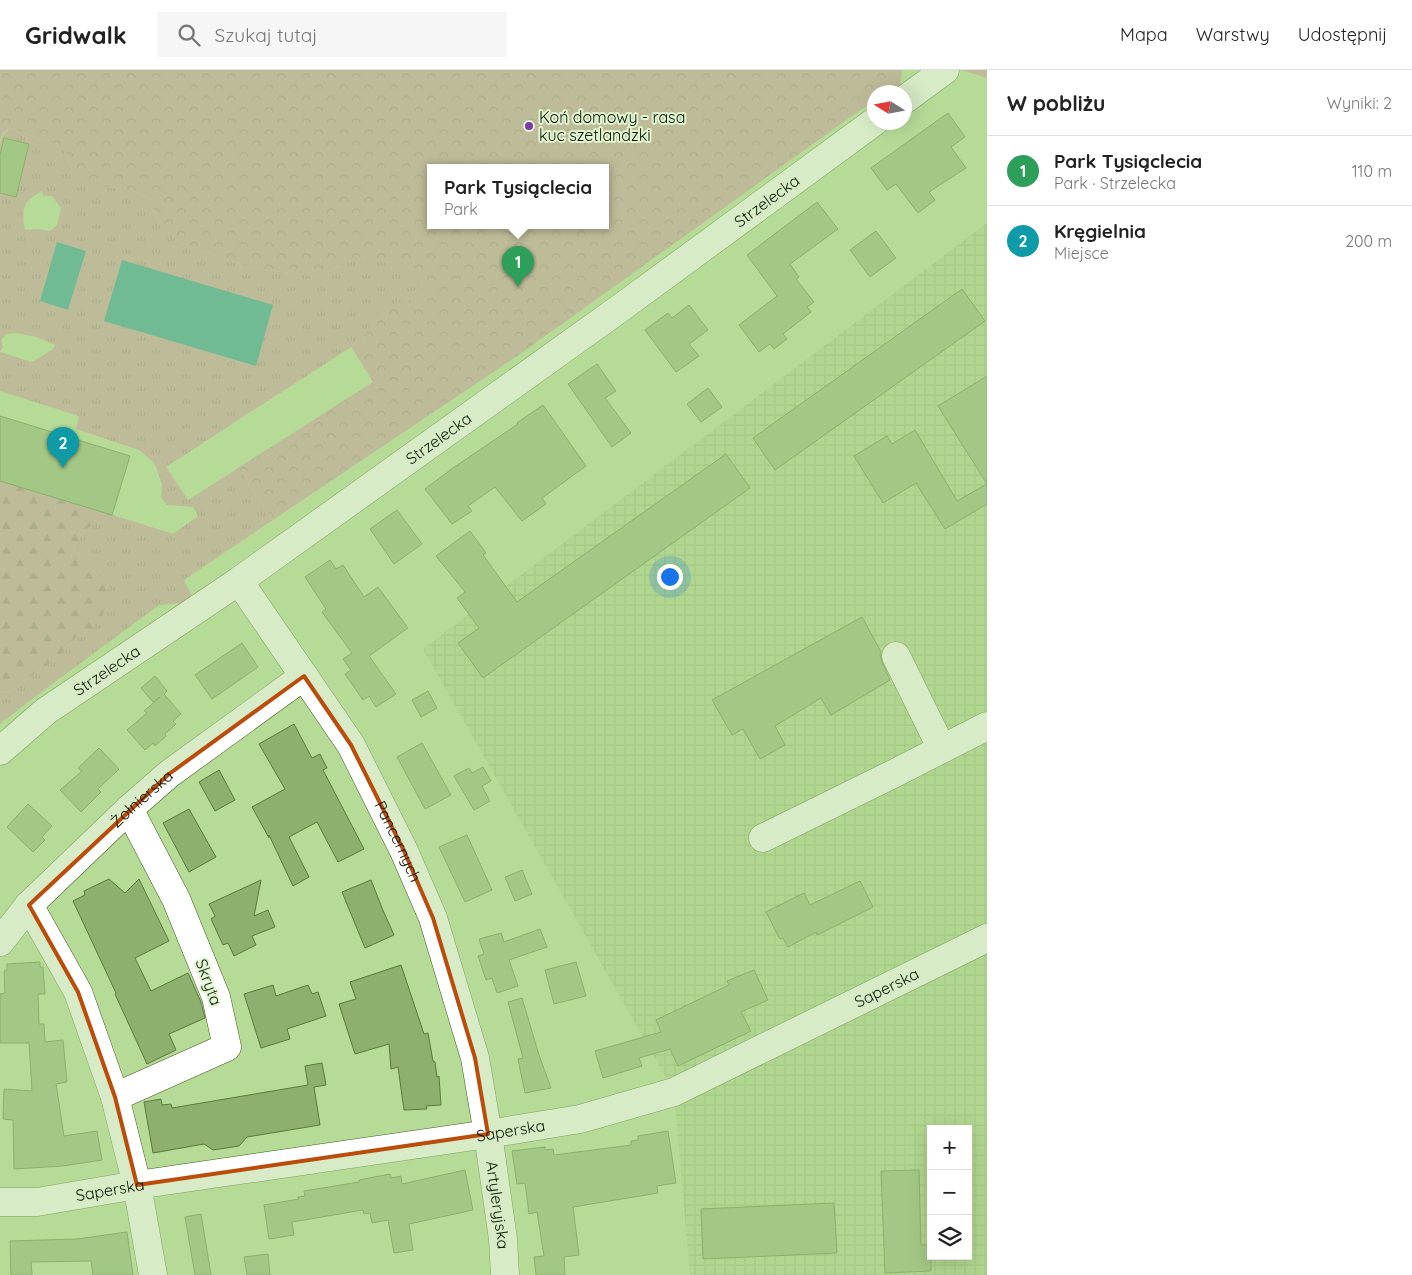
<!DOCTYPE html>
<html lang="pl">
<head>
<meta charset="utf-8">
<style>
	:root { --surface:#fff; --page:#f6f6f6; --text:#222; --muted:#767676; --line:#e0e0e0; --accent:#ea580c }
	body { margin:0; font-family:Quicksand,sans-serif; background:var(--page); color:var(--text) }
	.controls { position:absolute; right:15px; bottom:15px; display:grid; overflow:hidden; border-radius:0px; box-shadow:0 5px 20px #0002 }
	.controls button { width:45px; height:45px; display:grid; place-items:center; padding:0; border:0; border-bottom:1px solid var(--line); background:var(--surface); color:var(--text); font:25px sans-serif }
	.compass { position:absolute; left:867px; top:15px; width:45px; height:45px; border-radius:50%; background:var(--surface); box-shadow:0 5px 20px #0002; rotate:281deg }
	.you { position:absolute; left:669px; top:506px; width:18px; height:18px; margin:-12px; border:4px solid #fff; border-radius:50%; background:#1a73e8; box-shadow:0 0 0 8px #1a73e833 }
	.badge { display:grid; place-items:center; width:32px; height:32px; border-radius:50%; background:var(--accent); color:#fff; font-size:16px; font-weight:700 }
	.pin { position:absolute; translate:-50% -41px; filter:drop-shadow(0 1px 2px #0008) }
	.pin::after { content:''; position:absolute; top:26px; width:18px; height:15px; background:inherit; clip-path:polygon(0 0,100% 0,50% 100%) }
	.popup { position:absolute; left:427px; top:94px; width:182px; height:65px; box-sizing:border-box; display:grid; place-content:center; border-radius:0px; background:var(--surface); filter:drop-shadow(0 1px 4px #0005); font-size:16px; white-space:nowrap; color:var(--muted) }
	.popup b { font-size:19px; color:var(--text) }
	.popup::after { content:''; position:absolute; left:50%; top:100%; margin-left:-10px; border:10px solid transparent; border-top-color:var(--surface) }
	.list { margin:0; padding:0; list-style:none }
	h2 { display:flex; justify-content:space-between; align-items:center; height:65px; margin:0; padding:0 20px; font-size:21px }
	h2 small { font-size:16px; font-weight:400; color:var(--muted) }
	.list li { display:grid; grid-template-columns:32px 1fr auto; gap:15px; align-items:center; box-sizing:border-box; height:70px; padding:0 20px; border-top:1px solid var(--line) }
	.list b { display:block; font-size:19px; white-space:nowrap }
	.list p { margin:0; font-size:16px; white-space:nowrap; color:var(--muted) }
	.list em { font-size:16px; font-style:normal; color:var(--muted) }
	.icon { flex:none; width:28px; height:28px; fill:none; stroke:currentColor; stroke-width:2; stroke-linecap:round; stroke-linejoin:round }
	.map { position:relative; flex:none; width:987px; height:1205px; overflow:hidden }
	header { display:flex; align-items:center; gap:30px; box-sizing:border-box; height:70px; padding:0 25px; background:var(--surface); border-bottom:1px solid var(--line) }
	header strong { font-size:24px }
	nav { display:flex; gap:28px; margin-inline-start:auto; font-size:18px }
	.search { width:350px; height:45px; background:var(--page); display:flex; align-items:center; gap:12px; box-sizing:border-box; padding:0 18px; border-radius:0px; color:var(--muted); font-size:19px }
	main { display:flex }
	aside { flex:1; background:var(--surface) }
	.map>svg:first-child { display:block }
</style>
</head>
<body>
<header>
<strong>Gridwalk</strong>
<div class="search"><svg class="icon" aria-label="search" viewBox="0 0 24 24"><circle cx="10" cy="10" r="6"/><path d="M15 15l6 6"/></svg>Szukaj tutaj</div>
<nav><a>Mapa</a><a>Warstwy</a><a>Udostępnij</a></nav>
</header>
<main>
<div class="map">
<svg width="987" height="1205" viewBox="0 0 987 1205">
	<defs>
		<pattern id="industrial-grid" width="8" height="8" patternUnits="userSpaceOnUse" patternTransform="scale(1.25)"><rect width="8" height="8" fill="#a9d186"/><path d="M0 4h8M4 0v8" fill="none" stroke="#90b372"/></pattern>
		<pattern id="grass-tufts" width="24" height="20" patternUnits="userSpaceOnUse" patternTransform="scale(1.25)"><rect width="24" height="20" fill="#c8959b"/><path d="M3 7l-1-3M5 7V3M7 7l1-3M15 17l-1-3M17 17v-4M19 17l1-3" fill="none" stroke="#a1797c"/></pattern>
		<pattern id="forest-firs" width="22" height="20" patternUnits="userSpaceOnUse" patternTransform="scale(1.25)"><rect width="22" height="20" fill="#c8959b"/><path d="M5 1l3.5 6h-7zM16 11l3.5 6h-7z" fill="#a1797c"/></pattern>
		<pattern id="park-crowns" width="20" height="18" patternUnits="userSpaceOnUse" patternTransform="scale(1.25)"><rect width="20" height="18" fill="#c8959b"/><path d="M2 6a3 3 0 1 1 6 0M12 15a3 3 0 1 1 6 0" fill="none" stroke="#a1797c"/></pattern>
	</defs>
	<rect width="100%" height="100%" fill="#b6db97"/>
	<!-- industrial -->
	<path fill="url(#industrial-grid)" fill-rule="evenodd" d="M987,153v1052h-297l-16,-183 -251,-443zM931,1059h37v127h-37z"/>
	<!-- grass -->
	<g fill="url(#grass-tufts)" fill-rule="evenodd">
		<path d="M961,0h26v8z"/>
		<path d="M11,58l52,20 11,25 20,14 30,1 26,10 10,26 21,19 64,23 71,11 47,-21 57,14 3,27 -59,39 -4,25 -9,-14 -185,120 22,33 50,-32 35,52 -89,60 11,22 -36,3 -123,91 -36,28v-32l3,1 7,-2 49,-34 16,-19 33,-52 -35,-37 10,-17 13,-10 -2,-13 79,25 25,-18 -5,-9 -26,-2 -6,-8 1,-12 -5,-16 -5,-8 -13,-11 -63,-21 3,-13 -79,-25v-198l16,4 13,-52 -25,-7 -4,17c0,-14 0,-19 11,-27zM42,121l1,5h9l9,12 -4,17 -7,6 -13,-2 -12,1c-4,-21 -2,-29 17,-39zM16,263l20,4 19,8 -2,4 -21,13 -32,-10 3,-5 -2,-7 5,-6z"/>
	</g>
	<!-- forest -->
	<path fill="url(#forest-firs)" d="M0,411l94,28 2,13 -13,10 -10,17 35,37 -1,15 -5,16 -19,20 -8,1 -16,19 -49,34 -7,2 -3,-1z"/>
	<!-- park -->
	<path fill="url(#park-crowns)" fill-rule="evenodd" d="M0,0h902l-2,16 -10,6h-16v10l-15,9 -336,241 -250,168 -35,-52 135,-86 -13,-21 4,-25 18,-29 41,-10 -3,-27 -57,-14 -47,21 -71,-11 -64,-23 -21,-19 -10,-26 -26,-10 -30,-1 -20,-14 -11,-25 -52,-20 -8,5 -3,7zM430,98h176v58h-176z"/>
	<!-- water -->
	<g fill="#1c948f">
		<path d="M57,172l29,9 -18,59 -28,-9z"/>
		<path d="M122,190l151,45 -17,61 -152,-45z"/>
	</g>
	<!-- building -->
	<g fill="#8db06e" stroke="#5a7a3a">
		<path d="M948,43l17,24 -14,10 15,21 -37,24 6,8 -17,13 -22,-29 -9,6 -16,-22z"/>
		<path d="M4,68l25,6 -13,53 -16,-4v-38z"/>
		<path d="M817,132l21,27 -48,35 9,13 -3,2 18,23 -7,5 4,5 -28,22 4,5 -13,10 -4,-5 -11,8 -20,-27 38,-29 -30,-41z"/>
		<path d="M876,161l20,27 -26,19 -20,-27z"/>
		<path d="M962,219l23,32 -210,149 -22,-32z"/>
		<path d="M689,235l19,25 -19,14 10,12 -23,16 -31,-42 23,-17 4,5z"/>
		<path d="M597,294l19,27 -11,7 26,35 -19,14 -44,-63z"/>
		<path d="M987,306v128l-42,25 -29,-46 -33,20 -29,-47 33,-20 5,8 23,-14 42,71 30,-17 -49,-78z"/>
		<path d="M708,318l14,19 -21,15 -14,-18z"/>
		<path d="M543,335l43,61 -44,32 4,6 -24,17 -27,-34 -27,19 4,5 -20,13 -27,-35 28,-21 65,-44 -1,-1z"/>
		<path d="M0,346l130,40 -18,59 -112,-34z"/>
		<path d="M726,384l24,34 -267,190 -25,-35 21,-15 -22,-30 8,-6 -29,-36 34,-25 16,22 -3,2 34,47z"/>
		<path d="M397,440l25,34 -28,20 -24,-35z"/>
		<path d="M330,490l6,9 7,-4 21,32 14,-10 30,41 -39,28 27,38 -20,13 -7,-11 -6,4 -18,-26 6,-4 -8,-11 9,-6 -30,-41 4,-3 -21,-32z"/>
		<path d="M862,547l19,35 -1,3 2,7 8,18 -59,35 -10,-17 -46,28 10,19 -25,14 -17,-30 -11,6 -20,-35z"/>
		<path d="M242,573l16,24 -46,32 -17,-24z"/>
		<path d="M155,606l12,15 -3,3 17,20 -8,7 3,3 -11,10 1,2 -11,10 -2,-3 -8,7 -18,-20 20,-17 -3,-2 16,-14 -7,5 -12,-14z"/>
		<path d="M428,621l9,17 -16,9 -9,-17z"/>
		<path d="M294,654l18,34 8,-4 7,14 -4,2 41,79 -26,13 -21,-40 -28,15 20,40 -16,9 -24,-51v3l-17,-31 33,-18 -26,-45z"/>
		<path d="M422,673l29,52 -26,14 -28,-52z"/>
		<path d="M99,678l20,21 -21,20 3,3 -20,20 -21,-22 22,-19 -4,-3z"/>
		<path d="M483,697l8,14 -9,5 8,15 -16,9 -20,-34 15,-8 3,5z"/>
		<path d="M219,700l16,30 -20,11 -16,-29z"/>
		<path d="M28,734l24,22 -10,11 3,3 -12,12 -26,-25z"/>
		<path d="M189,739l27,48 -27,15 -26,-49z"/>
		<path d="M467,765l25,55 -27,12 -26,-55z"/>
		<path d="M522,800l10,24 -17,7 -10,-24z"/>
		<path d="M109,809l16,14 14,-14 30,62 -34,17 16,33 37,-18 13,29 4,16 -36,16 7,16 -29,14 -32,-70 1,-1 -43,-92 12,-6 -1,-4z"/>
		<path d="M261,810l-7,36 14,-6 7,17 -23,9 4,9 -22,11 -6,-13 -5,2 -12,-26 4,-3 -6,-12z"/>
		<path d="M371,810l11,28 12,27 -29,13 -23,-56z"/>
		<path d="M860,811l13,26 -56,28 -1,-3 -28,15 -5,-9 -3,1 -14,-27 38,-19 6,12z"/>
		<path d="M540,859l7,18 -38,13 9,26 -21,7 -5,-15 -6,2 -8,-24 6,-2 -5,-15 22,-6 3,9z"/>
		<path d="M40,892v5h3l2,27h-7l1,30h5l1,18 18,-2 4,42 -11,2 8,52 33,-5 5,29 -39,6 -49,3 -1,-49 -10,-1 1,-30 28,2 -3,-48h-29v-49l5,-1 -1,-22 3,-1v-6z"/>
		<path d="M576,892l10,34 -32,8 -9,-34z"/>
		<path d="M401,895l23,69 4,-1 5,28 2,1 2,15 2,-1 2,29 -15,1 1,3 -23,1 -6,-43 -7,2 -2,-25 -34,10 -16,-50 17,-5 -6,-17z"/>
		<path d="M754,900l14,30 -27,12 10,19 -73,35 -8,-17 -31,9 3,8 -39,12 -8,-27 66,-19 -5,-12 73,-35 -2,-4z"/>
		<path d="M273,915l3,11 32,-11 4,9 6,-2 8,24 -39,13 3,10 -29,9 -17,-54z"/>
		<path d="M522,928l17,57 12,33 -26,5 -7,-34 5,-1 -15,-56z"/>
		<path d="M322,993l4,22 -12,2 6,38 -73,12 -8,9 -26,4 -9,-6 -51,9 -9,-51 17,-3 1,6 9,-1 1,4 136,-23 -3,-19z"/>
		<path d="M668,1061l8,52 -19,3 1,7 -85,14 6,48 -15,2 1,18h-29l-2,-18 10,-1 -7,-44 -8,2 -4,-31 -8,1 -5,-33 33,-4v3l8,-1 1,6 77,-10v-4l7,-1v-4z"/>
		<path d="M465,1100l8,40 -64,14 4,26 -19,3 -6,-33 -16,3 -2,-10 -6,1 -1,-4 -71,12 2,13 -25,4 -5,-34 35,-6 -1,-2 7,-1 -1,-5 55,-9v-2l31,-6 1,4 10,-2 1,8z"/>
		<path d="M919,1100l2,75h10v26l-46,2 -4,-102z"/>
		<path d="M834,1133l3,50 -134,6 -2,-50z"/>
		<path d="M201,1144l10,61h-16l-10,-58z"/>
		<path d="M127,1162l6,43h-40l-2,-14 -60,1 1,13h-21l-1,-34 67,-2z"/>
		<path d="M268,1184l2,21h-23l-3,-18z"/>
	</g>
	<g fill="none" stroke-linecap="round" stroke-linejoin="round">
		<defs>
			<g id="minor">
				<path d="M904,30l41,-30"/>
				<path id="s1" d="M239,511l112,164 53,106 29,67 42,140 13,76 15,105 2,36"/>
				<path d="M896,586l46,93"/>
				<path id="s2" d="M0,681l46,-40 193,-130 380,-272 255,-187"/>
				<path d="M763,768l130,-64 94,-48"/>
				<path d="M29,835l49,87 37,105 22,88 16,90"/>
				<path id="s3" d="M0,872l29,-37 100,-96 40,-35 135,-98"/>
				<path d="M115,1027l112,-50 -11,-50 -40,-98 -47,-90"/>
				<path id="s4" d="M0,1132h37l100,-17 351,-51 92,-15 94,-27 313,-154"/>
			</g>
		</defs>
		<!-- minor casing -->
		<use href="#minor" stroke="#405e1e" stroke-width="29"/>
		<!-- minor -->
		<use href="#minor" stroke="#fff" stroke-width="28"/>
	</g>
	<!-- marked area -->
	<path d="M0 0H987V1205H0ZM304,606l47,69 53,106 29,67 42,140 13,76 -351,51 -22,-88 -37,-105 -49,-87 140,-131z" fill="#b6db97" fill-opacity=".55" fill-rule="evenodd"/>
	<path fill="none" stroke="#bc4c0a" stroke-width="4" stroke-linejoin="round" d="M304,606l47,69 53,106 29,67 42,140 13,76 -351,51 -22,-88 -37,-105 -49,-87 140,-131z"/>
	<!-- markers -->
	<circle fill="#8138aa" stroke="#e2f5d3" stroke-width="2" cx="529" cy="56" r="5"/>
	<g text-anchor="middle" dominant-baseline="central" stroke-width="4" stroke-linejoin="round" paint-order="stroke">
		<!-- poi labels -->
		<g font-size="16" fill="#0a1700" stroke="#e2f5d3" text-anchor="start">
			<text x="539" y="47">Koń domowy - rasa<tspan x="539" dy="18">kuc szetlandzki</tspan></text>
		</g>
		<!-- street labels -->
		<g font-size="16" fill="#0a1700" stroke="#e2f5d3">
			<text stroke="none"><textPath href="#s2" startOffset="944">Strzelecka</textPath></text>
			<text stroke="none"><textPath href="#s2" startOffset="539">Strzelecka</textPath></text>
			<text stroke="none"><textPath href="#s2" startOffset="134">Strzelecka</textPath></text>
			<text stroke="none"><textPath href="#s3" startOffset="202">Żołnierska</textPath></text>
			<text stroke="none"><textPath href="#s1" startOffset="306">Pancernych</textPath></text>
			<text transform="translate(209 912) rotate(70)">Skryta</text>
			<text stroke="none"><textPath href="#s4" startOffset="921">Saperska</textPath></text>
			<text stroke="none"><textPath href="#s4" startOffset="516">Saperska</textPath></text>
			<text stroke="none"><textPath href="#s4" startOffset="111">Saperska</textPath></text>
			<text stroke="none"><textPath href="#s1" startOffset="685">Artyleryjska</textPath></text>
		</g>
	</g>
</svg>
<div class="controls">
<button>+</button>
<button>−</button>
<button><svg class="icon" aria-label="layers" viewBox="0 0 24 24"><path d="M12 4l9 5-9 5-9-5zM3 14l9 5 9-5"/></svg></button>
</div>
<svg class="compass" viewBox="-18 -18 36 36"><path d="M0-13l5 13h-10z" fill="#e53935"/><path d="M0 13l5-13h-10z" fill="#767676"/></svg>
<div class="you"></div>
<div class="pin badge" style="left:518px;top:217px;background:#2e9e5b">1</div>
<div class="popup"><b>Park Tysiąclecia</b>Park</div>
<div class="pin badge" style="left:63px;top:398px;background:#0f9aa8">2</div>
</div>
<aside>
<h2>W pobliżu<small>Wyniki: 2</small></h2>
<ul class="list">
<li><span class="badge" style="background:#2e9e5b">1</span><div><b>Park Tysiąclecia</b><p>Park · Strzelecka</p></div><em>110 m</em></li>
<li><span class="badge" style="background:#0f9aa8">2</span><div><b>Kręgielnia</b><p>Miejsce</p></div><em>200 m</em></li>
</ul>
</aside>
</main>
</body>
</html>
